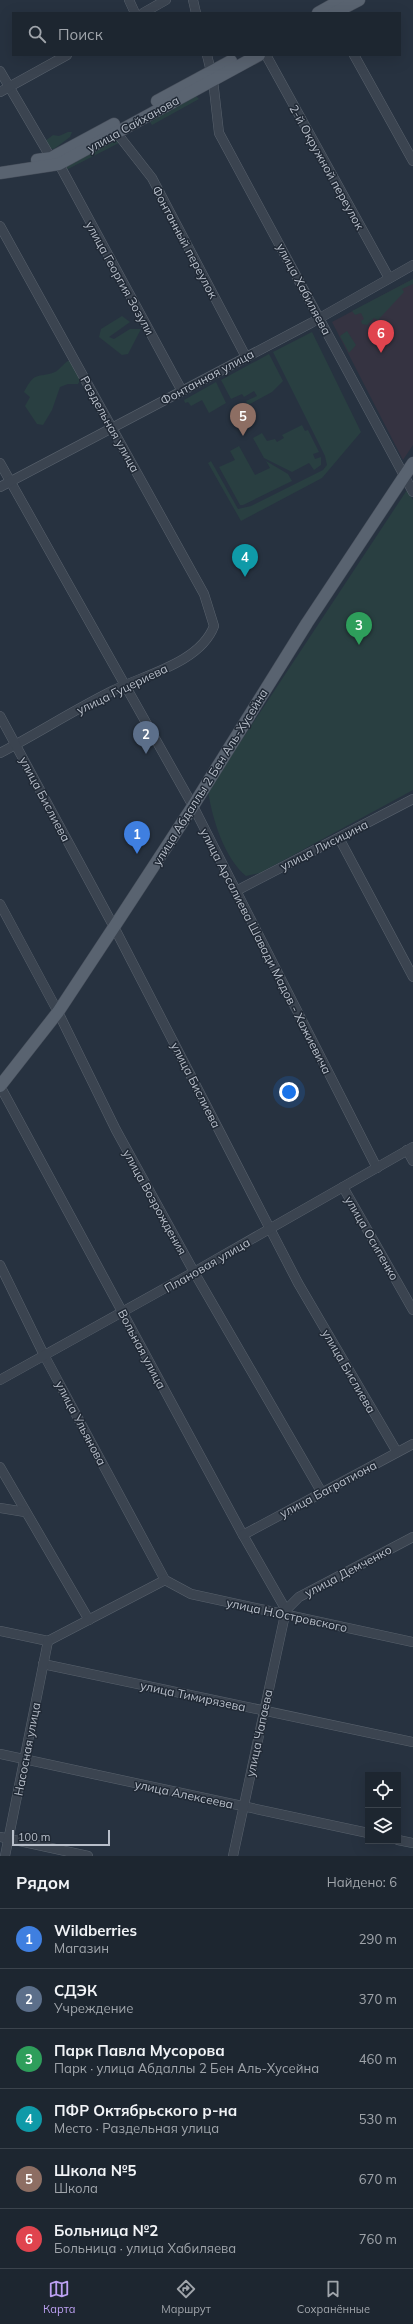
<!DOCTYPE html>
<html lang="ru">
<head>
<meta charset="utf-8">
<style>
	:root { --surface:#1d2630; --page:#252e38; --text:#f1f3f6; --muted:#a0a5ab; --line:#3b434c; --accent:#bca0f2 }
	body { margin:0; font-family:Mulish,sans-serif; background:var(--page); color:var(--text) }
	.controls { position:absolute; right:12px; bottom:12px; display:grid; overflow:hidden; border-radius:0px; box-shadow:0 4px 16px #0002 }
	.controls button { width:36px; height:36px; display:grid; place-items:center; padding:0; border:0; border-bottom:1px solid var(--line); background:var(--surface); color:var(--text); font:20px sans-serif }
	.scale { position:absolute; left:12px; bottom:10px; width:98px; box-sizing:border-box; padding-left:4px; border:2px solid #b8bfca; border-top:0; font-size:11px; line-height:14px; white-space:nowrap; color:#b8bfca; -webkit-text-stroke:3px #202935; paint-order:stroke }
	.you { position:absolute; left:289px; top:1092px; width:14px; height:14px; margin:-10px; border:3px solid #fff; border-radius:50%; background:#1a73e8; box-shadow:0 0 0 6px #1a73e833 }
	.badge { display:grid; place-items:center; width:26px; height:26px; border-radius:50%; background:var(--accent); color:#fff; font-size:13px; font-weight:700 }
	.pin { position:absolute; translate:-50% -33px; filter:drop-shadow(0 1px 2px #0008) }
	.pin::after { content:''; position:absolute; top:21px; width:14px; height:12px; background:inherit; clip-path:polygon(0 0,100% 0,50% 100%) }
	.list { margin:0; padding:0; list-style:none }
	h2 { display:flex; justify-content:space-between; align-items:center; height:52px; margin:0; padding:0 16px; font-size:17px }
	h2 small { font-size:13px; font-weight:400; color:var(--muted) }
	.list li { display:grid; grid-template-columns:26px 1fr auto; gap:12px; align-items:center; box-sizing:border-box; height:60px; padding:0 16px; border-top:1px solid var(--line) }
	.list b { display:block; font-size:15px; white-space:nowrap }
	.list p { margin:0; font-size:13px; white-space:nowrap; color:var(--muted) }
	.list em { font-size:13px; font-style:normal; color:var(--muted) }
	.icon { flex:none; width:22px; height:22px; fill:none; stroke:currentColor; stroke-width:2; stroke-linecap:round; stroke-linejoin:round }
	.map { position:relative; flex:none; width:413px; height:1856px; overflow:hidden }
	.search { position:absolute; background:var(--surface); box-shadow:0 4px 16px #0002; left:12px; right:12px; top:12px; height:44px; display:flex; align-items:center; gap:10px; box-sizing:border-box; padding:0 14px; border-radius:0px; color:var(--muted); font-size:15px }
	.sheet { height:412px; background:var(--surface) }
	nav { display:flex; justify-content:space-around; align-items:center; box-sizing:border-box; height:56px; border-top:1px solid var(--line); background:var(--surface); font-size:11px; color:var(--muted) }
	nav a { display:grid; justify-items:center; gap:2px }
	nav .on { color:var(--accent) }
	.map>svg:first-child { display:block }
</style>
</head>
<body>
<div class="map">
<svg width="413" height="1856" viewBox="0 0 413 1856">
	<rect width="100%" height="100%" fill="#273240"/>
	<!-- medical -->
	<path fill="#353341" d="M413,279v166l-10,15 -71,-138z"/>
	<!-- green -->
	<g fill="#293f41">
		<path d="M196,96l3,3 -47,26 -2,-3z"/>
		<path d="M68,132h4l-2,5 -16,12 -5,-1 -4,-7 8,-6 6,1z"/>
		<path d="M117,139l2,4 -53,27v-5z"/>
		<path d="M413,279v5l-11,5 2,3 -26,28 -4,-2 -7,7 -5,-1 -1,-3 3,-2 -3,-6 -6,2 -3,-4z"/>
		<path d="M122,316l8,6 -21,15 5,2 16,-10h11l-13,25 -6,1 -23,-18 2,-8z"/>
		<path d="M347,331l9,14 -7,8 -9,-17z"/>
		<path d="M312,332l49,100 -39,46 -81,43 -33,-58 3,-2 27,48 13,-3 72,-36 4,-5 -2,-9 -52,-104z"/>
		<path d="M269,354l14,27 -11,11 -24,13 -2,-4 11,-5 -3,-5 -10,6 -2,-3 -11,5 -10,-19z"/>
		<path d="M70,360l12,17 -4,7h-10l-8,3 -8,23 -9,15 -6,-1 -12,-18 5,-9 -6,-5c12,-22 12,-13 31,-20 5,-2 9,-10 15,-12z"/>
		<path d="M216,382l10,21 -17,10 -7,-13 -11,6 -3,-4 -3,1 -1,-3z"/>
		<path d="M302,425l3,6 3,-1 11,22 -6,2 2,5 6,-2v8l-7,5 -5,-7 -17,9 -28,-14 -11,-20 9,-5 5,8 8,-2 2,3 7,-4 -2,-3z"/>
		<path d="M239,446l16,29 15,-7 -4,-7 22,13 4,7 -49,24h-3l-21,-38 16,-7 -5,-9z"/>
		<path d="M407,490l6,10v290l-153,83 -14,3c-22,-18 -34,-58 -38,-85z"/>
	</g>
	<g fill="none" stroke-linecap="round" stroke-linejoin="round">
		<defs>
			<g id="minor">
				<path d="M129,0l6,13"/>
				<path d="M193,0l3,13"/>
				<path d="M143,13l23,-13"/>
				<path d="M207,55l6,25 6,53 194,359"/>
				<path d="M266,55l123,223"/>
				<path d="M354,55l59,106"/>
				<path d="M0,71l51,87 8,6 123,227"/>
				<path d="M0,92l67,-37"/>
				<path d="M116,132l36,46 94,179"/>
				<path d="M0,226l204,368 10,32c-14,37 -70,49 -102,65 -38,19 -74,42 -112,62"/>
				<path d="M0,463l193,343 184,362"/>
				<path d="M0,487l311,-164 102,-58"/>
				<path d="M0,716l114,211 184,356 99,169"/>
				<path d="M339,838l74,139"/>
				<path d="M236,891l177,-92"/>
				<path d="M0,904l58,108 58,118 78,142 128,221"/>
				<path d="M0,1086l243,449 43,75"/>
				<path d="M407,1150l6,11"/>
				<path d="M343,1187l70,123"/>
				<path d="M0,1265l44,90 121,225 26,14 222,48"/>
				<path d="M0,1380l194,-108 219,-125"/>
				<path d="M0,1467l89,153"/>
				<path d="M0,1508l25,4"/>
				<path d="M243,1535l170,-91"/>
				<path d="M0,1631l48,10"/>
				<path d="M48,1641l117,-61"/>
				<path d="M43,1664l370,78"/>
				<path d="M0,1754l368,79"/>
				<path d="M0,1837l88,19"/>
				<path d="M398,1840l15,3"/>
				<path d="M5,1856l43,-215"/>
				<path d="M233,1856l53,-246 13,-13 114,-60"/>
			</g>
			<g id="major">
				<path d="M318,13l23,-13"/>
				<path d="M334,13l25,-13"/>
				<path d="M157,101l74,-40"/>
				<path d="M37,160l14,-2 63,-34"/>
				<path d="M0,173l59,-9 200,-109"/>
				<path d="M0,1086l58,-74 56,-85 79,-121 114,-183 106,-160"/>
			</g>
		</defs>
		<!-- minor casing -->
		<use href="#minor" stroke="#59626d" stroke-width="10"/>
		<!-- major casing -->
		<use href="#major" stroke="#454d59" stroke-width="13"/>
		<!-- minor -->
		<use href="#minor" stroke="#3b4450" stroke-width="9"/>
		<!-- major -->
		<use href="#major" stroke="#596370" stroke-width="12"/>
	</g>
	<g text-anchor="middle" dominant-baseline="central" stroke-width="3" stroke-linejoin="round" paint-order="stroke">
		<!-- street labels -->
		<g font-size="12" fill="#b8bfca" stroke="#202935">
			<text transform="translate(133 124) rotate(-29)">улица Сайханова</text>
			<text transform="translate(327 167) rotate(61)">2-й Окружной переулок</text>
			<text transform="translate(185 242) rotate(62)">Фонтанный переулок</text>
			<text transform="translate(120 278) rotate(61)">улица Георгия Зозули</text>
			<text transform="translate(304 289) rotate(62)">улица Хабиляева</text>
			<text transform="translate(207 377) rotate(-28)">Фонтанная улица</text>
			<text transform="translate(110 424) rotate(61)">Раздельная улица</text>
			<text transform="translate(122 689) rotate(-26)">улица Гуцериева</text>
			<text transform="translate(210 777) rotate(-58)">улица Абдаллы 2 Бен Аль-Хусейна</text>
			<text transform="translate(45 799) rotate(62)">улица Бислиева</text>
			<text transform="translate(324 845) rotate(-27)">улица Лисицина</text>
			<text transform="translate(266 951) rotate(63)">улица Арсалиева Шавади Мадов - Хажиевича</text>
			<text transform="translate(196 1085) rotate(63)">улица Бислиева</text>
			<text transform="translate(155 1202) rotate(61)">улица Возрождения</text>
			<text transform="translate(372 1238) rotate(60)">улица Осипенко</text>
			<text transform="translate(207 1265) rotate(-30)">Плановая улица</text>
			<text transform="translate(142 1349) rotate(62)">Вольная улица</text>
			<text transform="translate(349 1371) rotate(60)">улица Бислиева</text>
			<text transform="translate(81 1423) rotate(62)">улица Ульянова</text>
			<text transform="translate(328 1489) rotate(-28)">улица Багратиона</text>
			<text transform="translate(348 1571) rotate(-28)">улица Демченко</text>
			<text transform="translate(287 1615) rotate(12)">улица Н.Островского</text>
			<text transform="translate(193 1696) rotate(12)">улица Тимирязева</text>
			<text transform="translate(259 1733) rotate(-78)">улица Чапаева</text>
			<text transform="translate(27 1749) rotate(-79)">Насосная улица</text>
			<text transform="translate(184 1794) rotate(12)">улица Алексеева</text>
		</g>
	</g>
</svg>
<div class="controls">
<button><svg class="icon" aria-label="locate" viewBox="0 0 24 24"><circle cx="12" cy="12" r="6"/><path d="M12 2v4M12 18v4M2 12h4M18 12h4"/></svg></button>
<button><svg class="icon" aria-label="layers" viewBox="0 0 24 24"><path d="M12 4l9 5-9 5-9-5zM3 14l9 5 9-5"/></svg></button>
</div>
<div class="scale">100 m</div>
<div class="you"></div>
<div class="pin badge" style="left:137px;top:854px;background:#3f7fe0">1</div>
<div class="pin badge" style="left:146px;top:754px;background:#5c6f8a">2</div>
<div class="pin badge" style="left:359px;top:645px;background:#2e9e5b">3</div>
<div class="pin badge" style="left:245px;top:577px;background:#0f9aa8">4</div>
<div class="pin badge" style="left:243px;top:436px;background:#8d6e63">5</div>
<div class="pin badge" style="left:381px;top:353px;background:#e0444e">6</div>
<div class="search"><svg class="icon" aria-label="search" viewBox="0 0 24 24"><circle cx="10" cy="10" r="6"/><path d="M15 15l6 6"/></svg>Поиск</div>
</div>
<section class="sheet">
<h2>Рядом<small>Найдено: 6</small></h2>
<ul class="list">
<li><span class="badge" style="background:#3f7fe0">1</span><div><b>Wildberries</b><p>Магазин</p></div><em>290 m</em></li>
<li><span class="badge" style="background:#5c6f8a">2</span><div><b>СДЭК</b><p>Учреждение</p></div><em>370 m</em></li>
<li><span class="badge" style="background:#2e9e5b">3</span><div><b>Парк Павла Мусорова</b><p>Парк · улица Абдаллы 2 Бен Аль-Хусейна</p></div><em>460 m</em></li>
<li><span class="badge" style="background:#0f9aa8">4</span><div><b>ПФР Октябрьского р-на</b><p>Место · Раздельная улица</p></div><em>530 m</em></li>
<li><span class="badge" style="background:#8d6e63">5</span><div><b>Школа №5</b><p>Школа</p></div><em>670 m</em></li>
<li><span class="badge" style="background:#e0444e">6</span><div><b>Больница №2</b><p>Больница · улица Хабиляева</p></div><em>760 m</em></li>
</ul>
</section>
<nav>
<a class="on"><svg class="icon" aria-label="map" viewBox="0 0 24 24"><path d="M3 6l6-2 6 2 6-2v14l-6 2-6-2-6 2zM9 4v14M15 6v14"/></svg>Карта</a>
<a><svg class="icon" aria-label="directions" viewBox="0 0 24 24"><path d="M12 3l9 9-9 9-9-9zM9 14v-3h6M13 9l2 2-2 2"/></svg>Маршрут</a>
<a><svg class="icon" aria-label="saved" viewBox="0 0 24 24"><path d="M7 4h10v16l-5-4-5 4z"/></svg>Сохранённые</a>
</nav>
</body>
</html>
